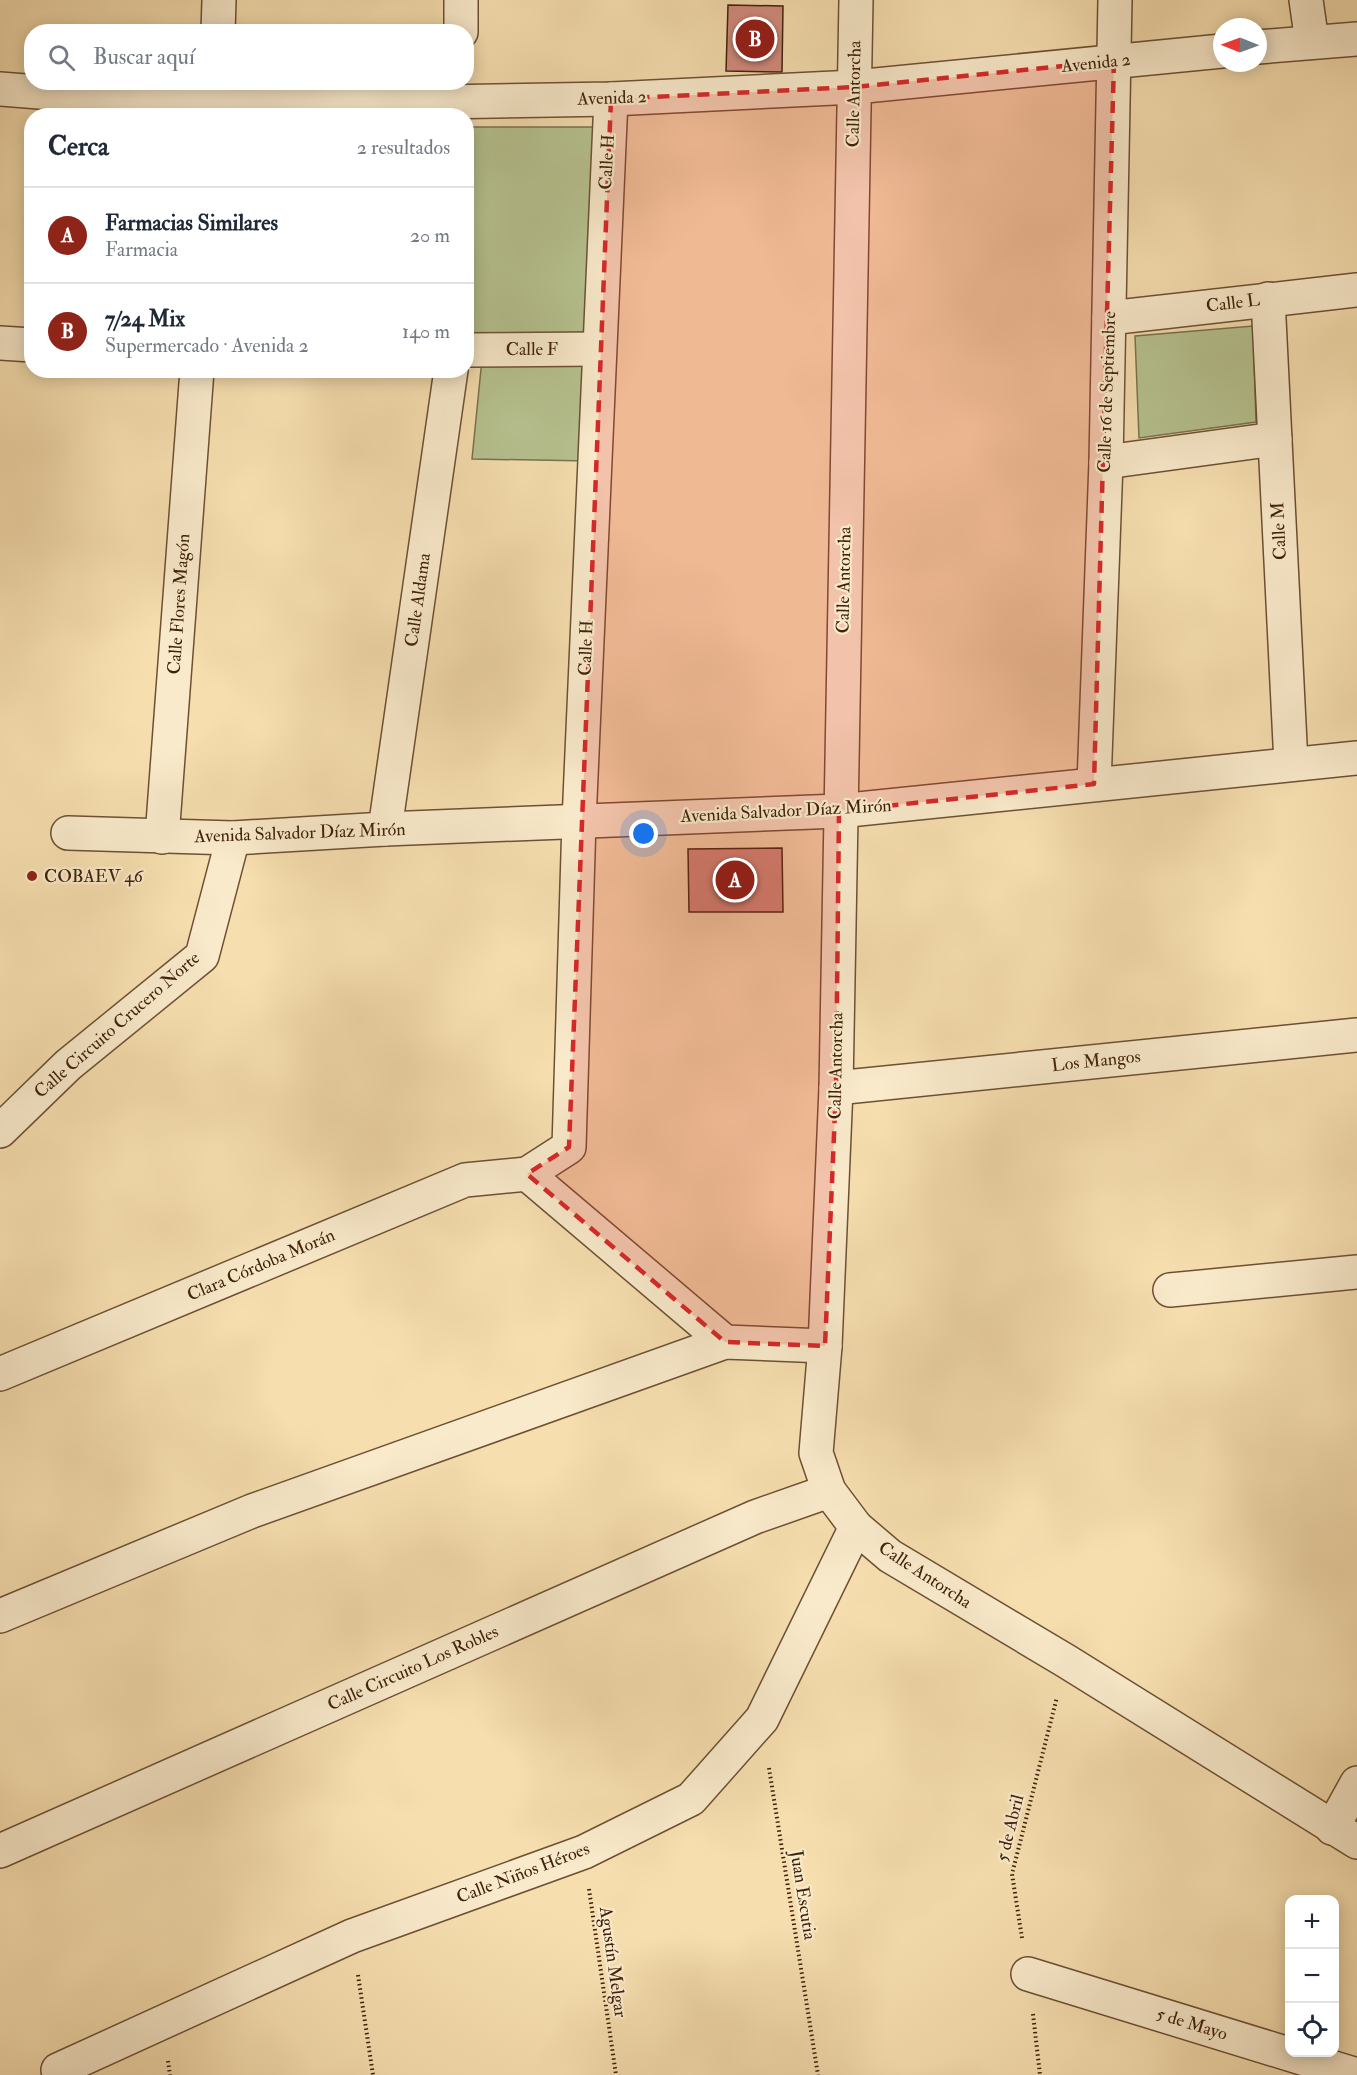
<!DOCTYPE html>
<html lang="es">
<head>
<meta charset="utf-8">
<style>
	:root { --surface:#fff; --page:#f2f2f3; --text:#1f2937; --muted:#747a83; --line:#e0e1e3; --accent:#8f2418 }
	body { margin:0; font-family:"IM FELL Double Pica",serif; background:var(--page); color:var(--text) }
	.controls { position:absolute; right:18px; bottom:18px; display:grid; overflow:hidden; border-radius:12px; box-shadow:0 3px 15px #0003 }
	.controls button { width:54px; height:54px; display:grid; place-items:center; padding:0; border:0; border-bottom:2px solid var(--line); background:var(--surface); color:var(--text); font:30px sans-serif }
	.compass { position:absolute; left:1213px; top:18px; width:54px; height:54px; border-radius:50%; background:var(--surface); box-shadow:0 3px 15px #0003; rotate:271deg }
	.you { position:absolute; left:644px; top:834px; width:21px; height:21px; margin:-15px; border:4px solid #fff; border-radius:50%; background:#1a73e8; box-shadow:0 0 0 9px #1a73e833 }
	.badge { display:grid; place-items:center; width:39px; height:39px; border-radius:50%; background:var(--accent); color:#fff; font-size:20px; font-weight:700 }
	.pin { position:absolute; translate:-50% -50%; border:3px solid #fff; box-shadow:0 2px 6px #0006 }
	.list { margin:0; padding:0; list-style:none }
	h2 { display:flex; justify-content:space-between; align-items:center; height:78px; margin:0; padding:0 24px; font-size:26px }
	h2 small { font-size:20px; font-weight:400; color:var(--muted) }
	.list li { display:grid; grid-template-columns:39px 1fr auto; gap:18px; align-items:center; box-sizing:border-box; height:96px; padding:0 24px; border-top:2px solid var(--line) }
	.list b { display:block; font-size:22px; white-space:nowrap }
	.list p { margin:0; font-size:20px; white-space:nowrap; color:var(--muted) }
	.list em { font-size:20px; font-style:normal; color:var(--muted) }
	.icon { flex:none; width:33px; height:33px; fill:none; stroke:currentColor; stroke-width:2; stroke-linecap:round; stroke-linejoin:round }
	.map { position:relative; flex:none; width:1357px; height:2075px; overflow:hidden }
	.search { position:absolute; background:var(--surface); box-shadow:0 3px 15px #0003; left:24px; top:24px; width:450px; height:66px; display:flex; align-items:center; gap:15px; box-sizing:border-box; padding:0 21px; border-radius:24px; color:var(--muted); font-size:22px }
	.panel { position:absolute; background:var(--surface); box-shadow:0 3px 15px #0003; left:24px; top:108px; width:450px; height:270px; border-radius:24px }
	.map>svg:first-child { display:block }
</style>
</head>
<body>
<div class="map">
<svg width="1357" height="2075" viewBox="0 0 1357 2075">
	<rect width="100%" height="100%" fill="#f6deaf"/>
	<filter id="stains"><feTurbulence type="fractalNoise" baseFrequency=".00333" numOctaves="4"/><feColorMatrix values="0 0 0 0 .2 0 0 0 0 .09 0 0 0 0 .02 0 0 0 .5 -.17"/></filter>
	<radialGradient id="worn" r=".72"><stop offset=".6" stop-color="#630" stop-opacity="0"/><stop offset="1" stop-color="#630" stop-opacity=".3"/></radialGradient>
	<!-- green -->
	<g fill="#b6c290" stroke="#7a724e" stroke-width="1.5">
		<path d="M467,127h133l-7,210 -126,-3z"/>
		<path d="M1253,326l3,96 -117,16 -4,-102z"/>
		<path d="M482,359h109l-2,102 -117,-2z"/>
	</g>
	<!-- building -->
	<g fill="#d28c7e" stroke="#3f210b" stroke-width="1.5">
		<path d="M728,5l55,1 -1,66 -56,-1z"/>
		<path d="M782,848l1,64h-94l-1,-63z"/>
	</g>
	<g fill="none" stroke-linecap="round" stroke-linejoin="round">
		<defs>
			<g id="minor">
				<path d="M1306,0l6,42"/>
				<path d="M218,32l1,-32"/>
				<path d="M461,32v-32"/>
				<path d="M1258,47l99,-8"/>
				<path d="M0,89l215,17 396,-7 244,-12 367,-36"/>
				<path d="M1268,299l23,465"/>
				<path d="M1109,318l248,-28"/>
				<path d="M0,343l32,2"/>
				<path d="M466,350l132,-1"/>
				<path d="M1106,462l169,-23"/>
				<path d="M1094,784l12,-322 9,-462"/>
				<path d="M385,829l66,-459"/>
				<path d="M68,833l165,5 152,-9 454,-18 518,-53"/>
				<path d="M162,837l35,-467"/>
				<path d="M836,1088l521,-53"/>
				<path d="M0,1131l68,-66 134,-109 31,-118"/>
				<path d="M527,1174l198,168"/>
				<path d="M1170,1290l187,-18"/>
				<path d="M0,1374l465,-194 62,-6 42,-27 10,-326 32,-722"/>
				<path d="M0,1616l252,-105 473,-169 100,4"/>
				<path d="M1332,1828l25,-45"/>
				<path d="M0,1851l755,-334 74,-26"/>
				<path d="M1028,1974l329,101"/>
				<path d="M58,2070l294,-134 232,-84 107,-53 71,-80 94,-192"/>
			</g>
			<path id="tertiary" d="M856,0l-20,1088 -11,258 -9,107 13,38 27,36 34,29 176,105 291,181"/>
		</defs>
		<!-- minor casing -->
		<use href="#minor" stroke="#6d5034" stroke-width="36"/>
		<!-- tertiary casing -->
		<use href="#tertiary" stroke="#6d5034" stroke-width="36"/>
		<!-- path -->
		<g stroke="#3f210b" stroke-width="4" stroke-dasharray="1.5 3" stroke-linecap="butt">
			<path d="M769,1768l49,307"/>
			<path d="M589,1889l27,186"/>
			<path d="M1022,1938l-10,-64 45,-177"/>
			<path d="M358,1975l15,100"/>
			<path d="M1033,2014l7,61"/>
			<path d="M168,2061l2,14"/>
		</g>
		<!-- minor -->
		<use href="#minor" stroke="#f9eacb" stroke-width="33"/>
		<!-- tertiary -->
		<use href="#tertiary" stroke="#f9eacb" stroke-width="33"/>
	</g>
	<!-- marked area -->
	<path fill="#d62828" fill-opacity="0.2" stroke="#d62828" stroke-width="4.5" stroke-dasharray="12 8" stroke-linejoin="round" d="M1114,61l-20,723 -255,27 -3,277 -11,258 -100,-4 -198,-168 42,-27 42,-1048 244,-12z"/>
	<!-- markers -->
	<circle fill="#8f2418" stroke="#f9eacb" stroke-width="2" cx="32" cy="876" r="6"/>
	<g text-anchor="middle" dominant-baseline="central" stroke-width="4.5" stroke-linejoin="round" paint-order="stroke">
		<!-- street labels -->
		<g font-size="18" fill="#3f210b" stroke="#f9eacb">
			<text transform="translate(1096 63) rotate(-6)">Avenida 2</text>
			<text transform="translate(854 94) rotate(-89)">Calle Antorcha</text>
			<text transform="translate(612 98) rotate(-2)">Avenida 2</text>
			<text transform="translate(607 162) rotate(-87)">Calle H</text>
			<text transform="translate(1233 303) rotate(-7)">Calle L</text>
			<text x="532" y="349">Calle F</text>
			<text transform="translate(1107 392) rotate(-88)">Calle 16 de Septiembre</text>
			<text transform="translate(1279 531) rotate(-93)">Calle M</text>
			<text transform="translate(844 580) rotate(-89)">Calle Antorcha</text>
			<text transform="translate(418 600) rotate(-82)">Calle Aldama</text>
			<text transform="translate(179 604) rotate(-86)">Calle Flores Magón</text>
			<text transform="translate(586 648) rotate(-88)">Calle H</text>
			<text transform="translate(786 811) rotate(-3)">Avenida Salvador Díaz Mirón</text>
			<text transform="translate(300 833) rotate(-2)">Avenida Salvador Díaz Mirón</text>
			<text transform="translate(117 1025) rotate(-41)">Calle Circuito Crucero Norte</text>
			<text transform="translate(1096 1061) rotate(-6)">Los Mangos</text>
			<text transform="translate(836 1066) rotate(-89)">Calle Antorcha</text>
			<text transform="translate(261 1265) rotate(-23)">Clara Córdoba Morán</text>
			<text transform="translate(925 1575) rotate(33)">Calle Antorcha</text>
			<text transform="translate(413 1668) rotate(-24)">Calle Circuito Los Robles</text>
			<text transform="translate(1010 1828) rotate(-76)">5 de Abril</text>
			<text transform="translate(523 1873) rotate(-21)">Calle Niños Héroes</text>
			<text transform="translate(803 1895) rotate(81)">Juan Escutia</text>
			<text transform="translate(613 1962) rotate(82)">Agustín Melgar</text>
			<text transform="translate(1192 2024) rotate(17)">5 de Mayo</text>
		</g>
		<!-- poi labels -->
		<g font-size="18" fill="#3f210b" stroke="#f9eacb" text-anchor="start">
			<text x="44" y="876">COBAEV 46</text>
		</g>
	</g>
	<rect width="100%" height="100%" filter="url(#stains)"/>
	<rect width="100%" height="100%" fill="url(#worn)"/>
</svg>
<div class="controls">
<button>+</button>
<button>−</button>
<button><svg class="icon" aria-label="locate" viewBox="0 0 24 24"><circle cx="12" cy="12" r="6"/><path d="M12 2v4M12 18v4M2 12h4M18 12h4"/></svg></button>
</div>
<svg class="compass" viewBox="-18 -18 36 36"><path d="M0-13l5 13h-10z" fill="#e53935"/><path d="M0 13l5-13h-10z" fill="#747a83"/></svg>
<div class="you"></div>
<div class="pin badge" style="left:735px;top:880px">A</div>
<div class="pin badge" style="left:755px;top:39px">B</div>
<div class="search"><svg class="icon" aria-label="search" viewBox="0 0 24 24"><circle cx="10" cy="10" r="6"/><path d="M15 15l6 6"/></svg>Buscar aquí</div>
<section class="panel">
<h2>Cerca<small>2 resultados</small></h2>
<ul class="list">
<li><span class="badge">A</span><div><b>Farmacias Similares</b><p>Farmacia</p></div><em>20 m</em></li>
<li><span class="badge">B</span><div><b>7/24 Mix</b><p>Supermercado · Avenida 2</p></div><em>140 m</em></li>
</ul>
</section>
</div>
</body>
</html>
